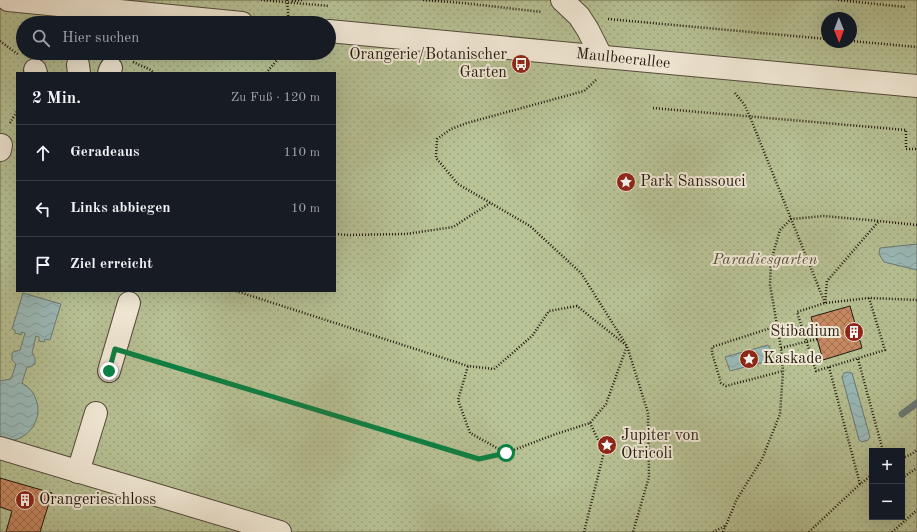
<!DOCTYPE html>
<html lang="de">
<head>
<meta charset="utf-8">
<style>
	:root { --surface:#171b24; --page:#20242c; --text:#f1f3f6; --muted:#9ea1a6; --line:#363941 }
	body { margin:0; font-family:"Old Standard TT",serif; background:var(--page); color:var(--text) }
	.controls { position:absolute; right:12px; bottom:12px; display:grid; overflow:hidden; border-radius:0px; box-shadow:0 4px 16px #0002 }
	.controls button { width:36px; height:36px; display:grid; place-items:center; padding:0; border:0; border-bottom:1px solid var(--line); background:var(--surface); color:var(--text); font:20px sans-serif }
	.compass { position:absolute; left:821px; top:12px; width:36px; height:36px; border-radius:50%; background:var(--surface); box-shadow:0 4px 16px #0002; rotate:179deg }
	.stop { position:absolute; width:12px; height:12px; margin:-9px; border:3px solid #0b8043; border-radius:50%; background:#fff }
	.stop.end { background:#0b8043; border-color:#fff; box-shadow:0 1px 4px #0008 }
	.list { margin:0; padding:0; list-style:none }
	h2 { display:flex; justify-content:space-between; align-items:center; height:52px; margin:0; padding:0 16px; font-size:17px }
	h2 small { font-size:13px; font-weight:400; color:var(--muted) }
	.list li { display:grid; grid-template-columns:26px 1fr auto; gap:12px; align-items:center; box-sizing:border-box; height:56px; padding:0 16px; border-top:1px solid var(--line) }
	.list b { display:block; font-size:15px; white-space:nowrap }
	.list em { font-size:13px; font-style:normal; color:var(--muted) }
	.icon { flex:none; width:22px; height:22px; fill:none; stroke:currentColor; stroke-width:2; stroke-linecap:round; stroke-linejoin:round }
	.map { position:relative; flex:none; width:917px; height:532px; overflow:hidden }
	.search { position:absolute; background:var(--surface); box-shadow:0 4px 16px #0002; left:16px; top:16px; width:320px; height:44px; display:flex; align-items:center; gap:10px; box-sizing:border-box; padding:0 14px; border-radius:22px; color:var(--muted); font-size:15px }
	.panel { position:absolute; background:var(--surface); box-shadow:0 4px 16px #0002; left:16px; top:72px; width:320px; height:220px; border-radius:0px }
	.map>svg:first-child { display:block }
</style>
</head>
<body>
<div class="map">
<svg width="917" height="532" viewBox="0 0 917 532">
	<defs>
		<pattern id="park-dots" width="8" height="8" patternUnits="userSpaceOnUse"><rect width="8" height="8" fill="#b8c396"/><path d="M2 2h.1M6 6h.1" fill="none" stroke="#9ea780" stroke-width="1.8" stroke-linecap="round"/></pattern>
		<pattern id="water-waves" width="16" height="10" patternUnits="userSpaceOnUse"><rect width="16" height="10" fill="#9bbcbb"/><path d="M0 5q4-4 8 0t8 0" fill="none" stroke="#85a1a0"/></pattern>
		<pattern id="building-cross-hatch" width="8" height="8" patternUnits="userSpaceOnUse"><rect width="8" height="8" fill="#c88a62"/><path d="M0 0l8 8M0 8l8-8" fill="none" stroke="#a2704f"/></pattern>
	</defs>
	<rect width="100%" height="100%" fill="#eee1c6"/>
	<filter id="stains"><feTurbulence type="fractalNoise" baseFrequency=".005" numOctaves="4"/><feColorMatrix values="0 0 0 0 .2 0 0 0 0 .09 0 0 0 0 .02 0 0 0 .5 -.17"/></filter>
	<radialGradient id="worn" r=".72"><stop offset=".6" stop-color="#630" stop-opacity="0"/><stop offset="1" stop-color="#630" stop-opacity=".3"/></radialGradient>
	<!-- park -->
	<path fill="url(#park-dots)" stroke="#6c6e52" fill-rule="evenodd" d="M0,0h917v532h-917zM827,18h24v24h-24zM23,23h306v30h-306zM17,73h318v218h-318zM872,451h30v66h-30z"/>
	<!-- water -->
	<g fill="url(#water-waves)" stroke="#6a7a76">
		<path d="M917,244v26l-33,-8 -5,-8 1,-6z"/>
		<path d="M23,293l38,11 -11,36 -5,-1 -1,3 -5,-1v-4l-3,-1 -4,17 3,5v6l-5,3h-3l-5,16c6,4 11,8 13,14 11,23 -10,49 -35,43v-59l11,-2 5,-15 -4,-4v-6l1,-2 7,-2 5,-17 -3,-1 -1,3 -6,-2v-3l-3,-1z"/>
		<path d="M768,345l4,7v8l-42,11 -5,-14z"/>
		<path d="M848,372l4,1 18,64 -2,3 -6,2 -3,-2 -17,-63 2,-4z"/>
	</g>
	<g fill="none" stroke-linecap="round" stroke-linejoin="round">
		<!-- stream -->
		<path stroke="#6a7a76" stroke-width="7" d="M902,414l15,-11"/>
	</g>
	<!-- building -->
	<g fill="url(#building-cross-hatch)" stroke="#21180f">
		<path d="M850,306l12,42 -39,12 -12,-43z"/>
		<path d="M0,478l52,15 -12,39h-34l6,-21 -12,-4z"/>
	</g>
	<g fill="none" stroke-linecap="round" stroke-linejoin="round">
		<defs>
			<g id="minor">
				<path d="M8,0l234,23"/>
				<path d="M562,0l17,16 9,14 13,26"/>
				<path d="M329,31c196,18 392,38 588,55"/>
				<path d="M78,65l1,8"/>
				<path d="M35,70l1,3"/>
				<path d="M109,73l2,-5"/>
				<path d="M0,150l1,-5"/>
				<path d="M109,371l20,-68"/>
				<path d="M0,448l280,84"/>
				<path d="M78,472l18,-59"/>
			</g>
		</defs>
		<!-- minor casing -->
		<use href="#minor" stroke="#544a3d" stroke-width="24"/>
		<!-- path -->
		<g stroke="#21180f" stroke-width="2.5" stroke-dasharray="1 2" stroke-linecap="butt">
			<path d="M261,0l68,6"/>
			<path d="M287,0l2,23"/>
			<path d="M423,0l40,3 79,9"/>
			<path d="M838,0l67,7"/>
			<path d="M292,1l11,-1"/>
			<path d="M608,19l219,20"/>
			<path d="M0,41l19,14"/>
			<path d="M851,41l66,6"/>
			<path d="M133,62l18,8 3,3"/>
			<path d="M266,73l11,-13 5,-7"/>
			<path d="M596,80l-12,11 -117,32 -16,6 -14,10 -1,19 22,26 72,42 51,47 46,73 21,67 1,64 -16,55"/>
			<path d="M735,93l9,11 6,13 75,186"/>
			<path d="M653,108l253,22v19h11"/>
			<path d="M10,123l7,-12"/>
			<path d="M335,234l12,1 59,-1 47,-7 37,-24"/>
			<path d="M236,291l232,75 26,3 38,-33 17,-25 28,-5 50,40 -21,58 -16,19 -37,12 -47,18 -36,-20 -12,-33 10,-34"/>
			<path d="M869,298l16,52 -69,21 -19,-59 28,-9 44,-5 48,2"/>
			<path d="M825,303l2,-22 52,-60"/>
			<path d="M777,326l-65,21v6l9,30 5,3 57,-15"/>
			<path d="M781,348l36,-9"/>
			<path d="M139,356l340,103 27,-6"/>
			<path d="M858,359l25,92"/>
			<path d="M829,367l31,117"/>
			<path d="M902,458l10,-4 5,-4"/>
			<path d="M902,478l15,-10"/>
			<path d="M584,532l20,-80 -14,-29"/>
			<path d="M713,532l12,-6"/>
			<path d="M723,532l14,-33 25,-40 18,-45 3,-43 -2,-23 -11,-63 1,-24 9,-31 11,-11 33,-3 55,5 38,4"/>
			<path d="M809,532l51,-48 12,-9"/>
			<path d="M892,532l25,-22"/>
		</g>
		<!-- minor -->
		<use href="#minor" stroke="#f4ecda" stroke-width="22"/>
	</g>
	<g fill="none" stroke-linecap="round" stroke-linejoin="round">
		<!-- route -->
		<path stroke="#0b8043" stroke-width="5" d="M109,371l6,-22 364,110 27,-6"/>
	</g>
	<!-- icons -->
	<defs>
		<symbol id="bus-disc" viewBox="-11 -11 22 22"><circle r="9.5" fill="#8f2418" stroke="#f4ecda"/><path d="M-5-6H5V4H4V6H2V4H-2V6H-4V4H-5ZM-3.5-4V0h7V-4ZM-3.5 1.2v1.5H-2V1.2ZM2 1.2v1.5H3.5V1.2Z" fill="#fff"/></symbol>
		<symbol id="sight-disc" viewBox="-11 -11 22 22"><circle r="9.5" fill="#8f2418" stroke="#f4ecda"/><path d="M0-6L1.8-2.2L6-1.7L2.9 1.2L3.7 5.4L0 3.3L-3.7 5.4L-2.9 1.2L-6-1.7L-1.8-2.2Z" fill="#fff"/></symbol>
		<symbol id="building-disc" viewBox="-11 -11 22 22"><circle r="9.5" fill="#8f2418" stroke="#f4ecda"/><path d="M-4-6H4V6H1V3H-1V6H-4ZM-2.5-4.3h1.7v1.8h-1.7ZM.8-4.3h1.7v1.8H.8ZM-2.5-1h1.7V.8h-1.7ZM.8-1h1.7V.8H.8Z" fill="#fff"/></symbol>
	</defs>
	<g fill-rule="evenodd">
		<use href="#bus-disc" x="510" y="53" width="22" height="22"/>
		<use href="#sight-disc" x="615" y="171" width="22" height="22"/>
		<use href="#building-disc" x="843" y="321" width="22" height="22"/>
		<use href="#sight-disc" x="738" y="348" width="22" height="22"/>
		<use href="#sight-disc" x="596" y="434" width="22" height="22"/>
		<use href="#building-disc" x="14" y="489" width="22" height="22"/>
	</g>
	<g text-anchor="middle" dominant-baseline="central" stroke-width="4" stroke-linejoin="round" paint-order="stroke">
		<!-- poi labels -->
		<g font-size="16" fill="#21180f" stroke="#f4ecda" text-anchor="start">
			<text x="507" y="55" text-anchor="end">Orangerie/Botanischer<tspan x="507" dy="18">Garten</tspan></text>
			<text x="640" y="182">Park Sanssouci</text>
			<text x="840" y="332" text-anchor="end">Stibadium</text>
			<text x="763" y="359">Kaskade</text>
			<text x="621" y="436">Jupiter von<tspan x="621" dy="18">Otricoli</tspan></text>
			<text x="39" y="500">Orangerieschloss</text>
		</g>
		<!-- street labels -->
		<g font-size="16" fill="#21180f" stroke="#f4ecda">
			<text transform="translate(623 59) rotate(6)">Maulbeerallee</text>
		</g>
		<!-- park labels -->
		<g font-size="16" font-style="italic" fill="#56543e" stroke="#f4ecda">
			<text x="765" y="260">Paradiesgarten</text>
		</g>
	</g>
	<rect width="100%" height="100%" filter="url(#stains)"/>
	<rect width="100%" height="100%" fill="url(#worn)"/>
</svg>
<div class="controls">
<button>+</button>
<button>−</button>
</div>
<svg class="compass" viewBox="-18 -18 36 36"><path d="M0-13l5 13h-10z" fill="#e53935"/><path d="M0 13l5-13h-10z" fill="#9ea1a6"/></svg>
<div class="stop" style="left:506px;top:453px"></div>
<div class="stop end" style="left:109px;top:371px"></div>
<div class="search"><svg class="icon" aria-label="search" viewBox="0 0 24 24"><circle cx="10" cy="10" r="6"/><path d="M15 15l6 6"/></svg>Hier suchen</div>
<section class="panel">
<h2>2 Min.<small>Zu Fuß · 120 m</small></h2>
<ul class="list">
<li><svg class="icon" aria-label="ahead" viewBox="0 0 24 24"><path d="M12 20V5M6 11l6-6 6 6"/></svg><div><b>Geradeaus</b></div><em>110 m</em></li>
<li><svg class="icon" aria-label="left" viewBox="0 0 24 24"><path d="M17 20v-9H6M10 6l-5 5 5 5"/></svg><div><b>Links abbiegen</b></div><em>10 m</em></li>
<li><svg class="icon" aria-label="arrive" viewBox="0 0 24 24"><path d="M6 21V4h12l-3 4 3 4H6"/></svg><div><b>Ziel erreicht</b></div></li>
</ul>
</section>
</div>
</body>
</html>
